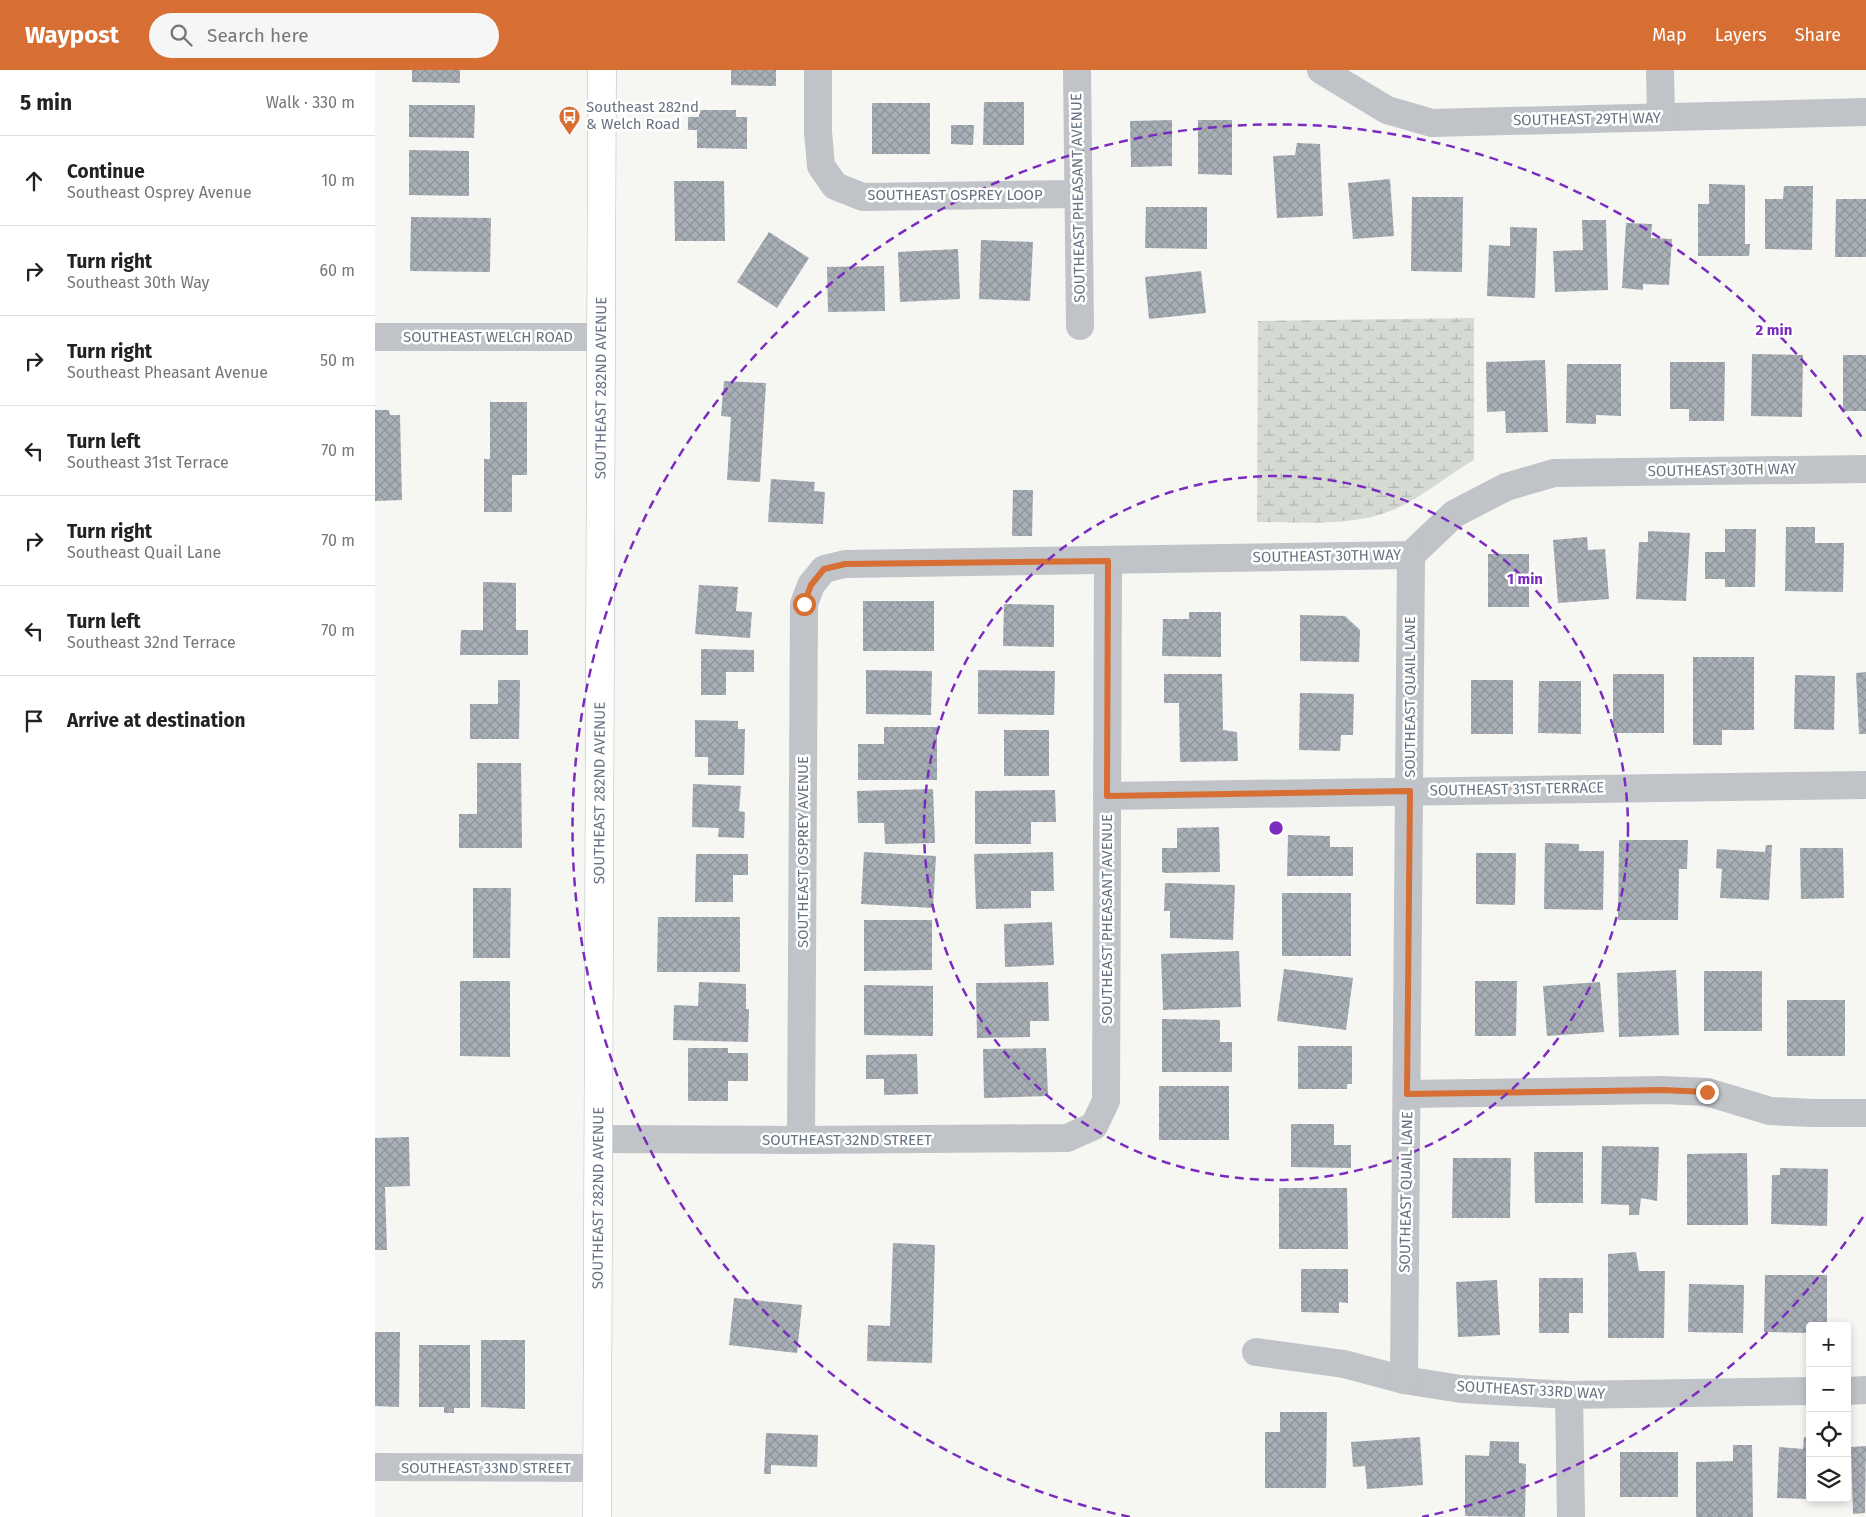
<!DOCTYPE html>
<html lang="en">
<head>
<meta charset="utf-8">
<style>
	:root { --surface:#fff; --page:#f6f6f6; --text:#222; --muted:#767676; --line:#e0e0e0; --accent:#d76e33 }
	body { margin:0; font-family:"Fira Sans",sans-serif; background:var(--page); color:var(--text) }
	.controls { position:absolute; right:15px; bottom:15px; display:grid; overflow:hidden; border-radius:5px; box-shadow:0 2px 8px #0003 }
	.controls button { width:45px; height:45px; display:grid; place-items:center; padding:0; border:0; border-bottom:1px solid var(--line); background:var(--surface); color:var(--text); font:25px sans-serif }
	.stop { position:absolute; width:15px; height:15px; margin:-11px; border:4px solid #d76e33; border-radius:50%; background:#fff }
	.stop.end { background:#d76e33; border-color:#fff; box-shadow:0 1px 5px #0008 }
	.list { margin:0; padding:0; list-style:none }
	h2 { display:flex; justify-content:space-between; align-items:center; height:65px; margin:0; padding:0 20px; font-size:21px }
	h2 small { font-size:16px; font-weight:400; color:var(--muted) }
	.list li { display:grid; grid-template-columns:32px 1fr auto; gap:15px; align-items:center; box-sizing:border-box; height:90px; padding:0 20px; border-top:1px solid var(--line) }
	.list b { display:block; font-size:19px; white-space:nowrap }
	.list p { margin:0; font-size:16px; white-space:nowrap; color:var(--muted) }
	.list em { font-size:16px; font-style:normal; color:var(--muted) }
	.icon { flex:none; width:28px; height:28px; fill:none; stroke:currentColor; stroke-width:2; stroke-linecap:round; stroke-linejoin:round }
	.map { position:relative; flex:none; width:1491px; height:1447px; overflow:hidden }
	header { display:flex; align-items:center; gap:30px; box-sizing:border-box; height:70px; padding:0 25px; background:var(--accent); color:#fff }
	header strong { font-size:24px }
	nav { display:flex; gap:28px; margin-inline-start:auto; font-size:18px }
	.search { width:350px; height:45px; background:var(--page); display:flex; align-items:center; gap:12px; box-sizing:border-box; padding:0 18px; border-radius:28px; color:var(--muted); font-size:19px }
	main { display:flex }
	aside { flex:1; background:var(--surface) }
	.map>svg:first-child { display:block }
</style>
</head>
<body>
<header>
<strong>Waypost</strong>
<div class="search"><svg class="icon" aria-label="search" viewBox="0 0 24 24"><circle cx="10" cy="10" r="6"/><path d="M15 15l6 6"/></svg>Search here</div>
<nav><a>Map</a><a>Layers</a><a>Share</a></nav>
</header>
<main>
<aside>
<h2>5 min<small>Walk · 330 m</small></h2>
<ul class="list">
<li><svg class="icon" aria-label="ahead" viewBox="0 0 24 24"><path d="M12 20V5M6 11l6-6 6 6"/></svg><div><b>Continue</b><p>Southeast Osprey Avenue</p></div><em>10 m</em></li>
<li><svg class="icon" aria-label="right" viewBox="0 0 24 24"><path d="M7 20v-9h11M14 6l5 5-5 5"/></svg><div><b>Turn right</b><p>Southeast 30th Way</p></div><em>60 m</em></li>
<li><svg class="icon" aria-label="right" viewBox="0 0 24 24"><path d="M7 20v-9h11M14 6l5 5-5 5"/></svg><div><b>Turn right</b><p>Southeast Pheasant Avenue</p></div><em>50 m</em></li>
<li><svg class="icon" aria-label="left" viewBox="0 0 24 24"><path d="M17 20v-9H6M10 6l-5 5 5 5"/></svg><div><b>Turn left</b><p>Southeast 31st Terrace</p></div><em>70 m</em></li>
<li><svg class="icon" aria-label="right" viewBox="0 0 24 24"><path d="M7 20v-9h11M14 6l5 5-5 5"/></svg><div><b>Turn right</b><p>Southeast Quail Lane</p></div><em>70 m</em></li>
<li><svg class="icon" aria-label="left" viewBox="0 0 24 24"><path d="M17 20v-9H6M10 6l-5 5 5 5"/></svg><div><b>Turn left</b><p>Southeast 32nd Terrace</p></div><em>70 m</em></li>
<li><svg class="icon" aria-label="arrive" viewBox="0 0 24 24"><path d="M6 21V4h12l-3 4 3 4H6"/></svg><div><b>Arrive at destination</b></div></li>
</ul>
</aside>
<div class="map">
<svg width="1491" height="1447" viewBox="0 0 1491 1447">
	<defs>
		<pattern id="wetland-marsh" width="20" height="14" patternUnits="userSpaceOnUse" patternTransform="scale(1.25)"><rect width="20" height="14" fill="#d5dbd3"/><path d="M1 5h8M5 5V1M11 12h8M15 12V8" fill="none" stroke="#b1b6b1"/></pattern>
		<pattern id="building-cross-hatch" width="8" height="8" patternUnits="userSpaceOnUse" patternTransform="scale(1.25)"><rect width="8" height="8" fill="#a9afb6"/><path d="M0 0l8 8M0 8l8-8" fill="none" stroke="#8d9399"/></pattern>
	</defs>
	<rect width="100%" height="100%" fill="#f6f6f3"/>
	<!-- wetland -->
	<path fill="url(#wetland-marsh)" d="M1099,248v142c-27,15 -52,38 -81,50 -42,17 -91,12 -136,12l1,-201z"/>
	<!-- building -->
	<g fill="url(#building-cross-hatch)">
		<path d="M37,0h48v13l-48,-1z"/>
		<path d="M356,0h45v16l-45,-1z"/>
		<path d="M609,32h40v43h-41z"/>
		<rect x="497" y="33" width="58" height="51"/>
		<path d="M34,35h66l-1,33 -65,-1z"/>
		<path d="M324,40h37v7h11v32l-50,-1v-18h-9v-13h11z"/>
		<path d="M797,50v46l-41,1 -1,-46z"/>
		<path d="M823,50h34v55l-34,-1z"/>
		<path d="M576,55h23l-1,20 -22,-1z"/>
		<path d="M922,73l23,1 3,72 -46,2 -4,-62 22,-1z"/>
		<path d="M34,80l60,1v45l-60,-1z"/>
		<path d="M1015,109l4,57 -41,3 -5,-56z"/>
		<path d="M299,111h50l1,60h-50z"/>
		<path d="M1334,114l36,1v59h5l-1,12h-51v-52h11z"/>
		<path d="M1409,116h29l-1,64 -47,-1v-50h18z"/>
		<path d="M1037,127h51l-1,75 -51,-1z"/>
		<path d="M1461,129h30v58h-31z"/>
		<path d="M771,137h61v42l-62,-1z"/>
		<path d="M36,147l80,1 -1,54 -80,-1z"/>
		<path d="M1207,150h24l2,70 -53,2 -2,-41 30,-1z"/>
		<path d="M1251,153l26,1 -1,14 21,1 -3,46 -26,-1v6l-21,-2z"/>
		<path d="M1135,157l27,1 -2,70 -48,-2 2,-51 21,1z"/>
		<path d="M394,162l40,26 -32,50 -40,-26z"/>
		<path d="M606,170l52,2 -3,59 -51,-2z"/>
		<path d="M583,179l2,50 -60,3 -2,-50z"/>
		<path d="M509,196l1,45 -57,1 -1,-45z"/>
		<path d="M826,201l5,42 -57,6 -4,-42z"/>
		<path d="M1377,284l51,1 -1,62 -51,-1z"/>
		<rect x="1468" y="285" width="23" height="56"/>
		<path d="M1170,290l3,72 -42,1 -1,-22 -18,1 -1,-50z"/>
		<path d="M1295,292h55l-1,59h-35v-12h-19z"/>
		<path d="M1192,294h54v52l-25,-1v9l-30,-1z"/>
		<path d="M349,311l42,2 -6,99 -33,-2 4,-63 -10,-1z"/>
		<path d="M115,332h37v73h-15v37h-28v-53h6z"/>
		<path d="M0,340h14l1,5h10l2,85 -27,1z"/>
		<path d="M396,409l44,3 -1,9 11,1 -2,32 -55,-2z"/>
		<path d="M638,420h20l-1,46h-20z"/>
		<path d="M1411,457h29v16h29l-1,49 -58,-1z"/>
		<path d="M1350,459h31l-1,58h-30v-8h-20v-27h20z"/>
		<path d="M1273,461l42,2 -4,68 -50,-2 3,-57h9z"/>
		<path d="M1212,467l1,13 17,-1 4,50 -51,4 -5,-63z"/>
		<rect x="1113" y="484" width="41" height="53"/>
		<path d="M108,512l33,1v47h12v25h-68l1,-25h22z"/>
		<path d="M324,515l39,2 -2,24 16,1 -2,26 -55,-4z"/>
		<rect x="488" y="531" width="71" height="50"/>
		<path d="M629,534l50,1v42l-51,-1z"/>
		<path d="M814,542h32v45l-59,-1 1,-37h26z"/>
		<path d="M925,545l45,1 15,14 -1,32 -59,-1z"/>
		<path d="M326,579l53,1v22h-28v23h-25z"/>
		<path d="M1318,587h61v73h-32v15h-29z"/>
		<path d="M491,600l66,1 -1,44 -65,-1z"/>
		<path d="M603,600l77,1 -1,44 -76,-1z"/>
		<path d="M1491,602v62h-7l-3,-61z"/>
		<path d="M789,604h58l1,56 14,2 1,29 -58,1 -1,-59h-15z"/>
		<rect x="1238" y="604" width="51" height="59"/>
		<path d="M1420,605l40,1 -1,54 -40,-1z"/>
		<path d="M123,610h22l-1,59h-49v-35h28z"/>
		<rect x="1096" y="610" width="42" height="54"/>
		<path d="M1164,611h42v53l-43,-1z"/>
		<path d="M925,623l54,1 -1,41h-12l-1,16 -41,-1z"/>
		<path d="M320,650l43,1v8h7l-1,46h-36v-18h-13z"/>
		<path d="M509,657h53v53h-79v-36h26z"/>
		<rect x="629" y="660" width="45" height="46"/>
		<path d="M102,693h44l1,85h-63v-34h18z"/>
		<path d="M318,714l48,2 -2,25 6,1 -1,26 -26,-1 1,-9 -27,-1z"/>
		<path d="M558,719l2,54 -50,1 -1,-21h-26l-1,-32z"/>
		<path d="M680,720l1,32h-25v22h-56v-53z"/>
		<path d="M844,757l1,45 -55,1 -3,-1v-24h15v-20z"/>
		<path d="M913,765l42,1v11h23v29h-66z"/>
		<path d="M1244,770h69l-1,29h-8l-1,51h-60z"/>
		<path d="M1170,773l34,1v7h25l-1,59 -59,-1z"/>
		<path d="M1391,775h6l-3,55 -49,-2 2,-29 -6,-1 1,-19 48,3z"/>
		<path d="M1425,778h43l1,50 -43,1z"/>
		<path d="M489,782l72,4 -3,52 -72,-4z"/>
		<path d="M678,782l1,39h-23v17l-55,1 -2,-55z"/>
		<path d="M1101,783h40l-1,52 -39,-1z"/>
		<path d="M321,784h52v21h-15v27h-38z"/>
		<path d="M790,813l70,2 -2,55 -63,-2v-27h-6z"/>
		<path d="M98,818h38l-1,70h-37z"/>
		<rect x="907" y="823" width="69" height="63"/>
		<path d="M283,847h82v55h-83z"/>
		<path d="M489,850h68v50l-68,1z"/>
		<path d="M677,852l2,43 -49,2 -1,-43z"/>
		<path d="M864,881l2,56 -78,3 -2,-56z"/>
		<path d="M909,899l69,9 -7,52 -69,-9z"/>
		<path d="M1301,900l3,65 -60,2 -2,-64z"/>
		<rect x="1329" y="901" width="58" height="60"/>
		<path d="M85,911h50v76l-50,-1z"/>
		<path d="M1100,911h42l-1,55h-41z"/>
		<path d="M324,912l47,2v25h3l-1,33 -75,-2 1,-35 24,1z"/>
		<path d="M673,912l1,39h-19v16l-53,1 -1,-55z"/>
		<path d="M1225,912l4,50 -57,4 -4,-50z"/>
		<path d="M489,915l69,1v50l-69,-1z"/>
		<rect x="1412" y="930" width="58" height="56"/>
		<path d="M787,949l58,1v22h12v30h-70z"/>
		<path d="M923,976h54v38h-5v5h-49z"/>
		<path d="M313,978h40v5h20v28h-20v20h-40z"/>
		<path d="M671,978l2,48 -64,2 -1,-49z"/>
		<path d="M542,984l1,40 -34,1v-16h-18v-24z"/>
		<rect x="784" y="1016" width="70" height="54"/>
		<path d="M916,1054h43v21h17v23l-60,-1z"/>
		<path d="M34,1067l1,49 -25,1 2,63h-12v-112z"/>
		<path d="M1227,1076l57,1 -2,54 -16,-3 -2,17h-10v-10l-28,-1z"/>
		<path d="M1159,1082h49v51h-48z"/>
		<path d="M1372,1083l1,72h-61v-71z"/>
		<path d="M1078,1088h58l-1,60h-58z"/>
		<path d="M1405,1098l48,1 -1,57 -56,-2 1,-49h8z"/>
		<path d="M904,1118h68l1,61h-69z"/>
		<path d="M518,1173l42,2 -3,118 -65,-2 1,-36 22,1z"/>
		<path d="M1261,1182l3,19h26l-1,67h-56v-84z"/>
		<path d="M926,1199h47v34l-9,-1v11l-38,-1z"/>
		<path d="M1390,1205h62v51h-17v7l-46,-1z"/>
		<path d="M1164,1208h44v35h-14v20h-30z"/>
		<path d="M1122,1210l3,55 -42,2 -2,-55z"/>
		<path d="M1314,1214l55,1 -1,48 -55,-1z"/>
		<path d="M359,1228l68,7 -5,48 -68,-8z"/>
		<path d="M0,1262h25l-1,75 -24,-1z"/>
		<path d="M106,1270h44v69l-44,-2z"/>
		<path d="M44,1275h51v63h-16v5h-10v-6h-25z"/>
		<path d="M905,1342h47l-1,76h-61v-56h15z"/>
		<path d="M391,1363l52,2 -1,32 -46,-2v9h-7z"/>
		<path d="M1045,1367l3,48 -56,4 -2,-23 -12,1 -2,-25z"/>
		<path d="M1429,1367l6,1v61l-33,-1 2,-51 24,2z"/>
		<path d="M1115,1371l29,1v21l7,1 -1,53 -60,-1v-61l24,1z"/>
		<path d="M1358,1375h19l1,72h-57v-55l37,-1z"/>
		<path d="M1491,1376l-1,67 -12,1 -2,-67z"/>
		<rect x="1245" y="1382" width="58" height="45"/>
	</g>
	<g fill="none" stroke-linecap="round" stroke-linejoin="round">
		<defs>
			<g id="major">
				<path id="s1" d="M222,1447l5,-1447"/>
			</g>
		</defs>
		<!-- major casing -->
		<use href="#major" stroke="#b3b7bb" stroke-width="29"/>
		<!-- minor -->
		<g stroke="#c0c3c7" stroke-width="28">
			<path d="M443,0v62l3,34 14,20 28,11 215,-3"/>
			<path d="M702,0l3,256"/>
			<path d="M946,0l66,40 45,13 434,-11"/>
			<path d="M1285,0l1,47"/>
			<path d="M0,267h226"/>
			<path d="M732,726l759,-11"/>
			<path d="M1032,1024l256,-4 44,2 63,19 43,2h53"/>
			<path d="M223,1069l203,1 266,-2 27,-12 12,-25 2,-540"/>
			<path d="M426,1070l3,-536 7,-19 13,-16 21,-5 566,-9 43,-41 52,-27 48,-14 312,-4"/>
			<path d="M881,1282l88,12 60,16 57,9 108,6 241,-4"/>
			<path d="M1029,1310l7,-825"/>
			<path d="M1472,1321l19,-1"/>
			<path d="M1194,1325l2,122"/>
			<path d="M0,1397l222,1"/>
		</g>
		<!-- major -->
		<use href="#major" stroke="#fff" stroke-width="28"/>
	</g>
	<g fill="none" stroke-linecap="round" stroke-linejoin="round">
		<!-- route -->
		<path stroke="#d76e33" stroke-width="6" d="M429,534l7,-19 13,-16 21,-5 263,-3 -1,235 303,-5 -3,303 256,-4 44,2"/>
	</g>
	<!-- distance rings -->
	<g fill="none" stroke="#7b2cbf" stroke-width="2.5" stroke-dasharray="9 6">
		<circle cx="901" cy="758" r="352"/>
		<path d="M1488 1147A704 704 0 0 1 1047 1447M755 1447A704 704 0 1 1 1488 369"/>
	</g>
	<!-- icons -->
	<defs>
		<symbol id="bus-pin" viewBox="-11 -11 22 30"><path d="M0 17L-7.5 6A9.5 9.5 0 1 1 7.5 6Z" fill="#d76e33" stroke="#fff"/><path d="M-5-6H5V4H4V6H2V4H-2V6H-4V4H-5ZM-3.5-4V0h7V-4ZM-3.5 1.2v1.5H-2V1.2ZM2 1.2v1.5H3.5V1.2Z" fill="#fff"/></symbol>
	</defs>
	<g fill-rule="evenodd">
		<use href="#bus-pin" x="182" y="34" width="25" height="34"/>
	</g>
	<g text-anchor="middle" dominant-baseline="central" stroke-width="5" stroke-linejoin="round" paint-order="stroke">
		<!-- poi labels -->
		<g font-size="15" fill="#677382" stroke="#fff" text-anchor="start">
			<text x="211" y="37">Southeast 282nd<tspan x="211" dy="17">&amp; Welch Road</tspan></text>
		</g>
		<!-- street labels -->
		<g font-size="15" fill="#677382" stroke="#fff">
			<text transform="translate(1212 49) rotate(-1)">SOUTHEAST 29TH WAY</text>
			<text x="580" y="125">SOUTHEAST OSPREY LOOP</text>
			<text transform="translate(703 128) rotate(-91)">SOUTHEAST PHEASANT AVENUE</text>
			<text x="113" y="267">SOUTHEAST WELCH ROAD</text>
			<text stroke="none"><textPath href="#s1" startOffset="1129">SOUTHEAST 282ND AVENUE</textPath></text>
			<text transform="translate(1347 400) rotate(-1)">SOUTHEAST 30TH WAY</text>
			<text transform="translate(952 486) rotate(-1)">SOUTHEAST 30TH WAY</text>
			<text transform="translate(1035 627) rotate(-90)">SOUTHEAST QUAIL LANE</text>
			<text transform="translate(1142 719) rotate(-1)">SOUTHEAST 31ST TERRACE</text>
			<text stroke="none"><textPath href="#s1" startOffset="724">SOUTHEAST 282ND AVENUE</textPath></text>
			<text transform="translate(428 782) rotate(-90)">SOUTHEAST OSPREY AVENUE</text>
			<text transform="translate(732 849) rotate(-90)">SOUTHEAST PHEASANT AVENUE</text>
			<text x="472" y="1070">SOUTHEAST 32ND STREET</text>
			<text transform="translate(1031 1122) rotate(-89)">SOUTHEAST QUAIL LANE</text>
			<text stroke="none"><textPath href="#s1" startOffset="319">SOUTHEAST 282ND AVENUE</textPath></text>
			<text transform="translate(1156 1320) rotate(3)">SOUTHEAST 33RD WAY</text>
			<text x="111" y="1398">SOUTHEAST 33ND STREET</text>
		</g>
	</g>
	<circle cx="901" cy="758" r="8" fill="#7b2cbf" stroke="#fff" stroke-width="2.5"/>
	<g font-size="15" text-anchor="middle" font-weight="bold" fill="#7b2cbf" stroke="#fff" stroke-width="5" stroke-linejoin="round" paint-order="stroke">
		<text x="1399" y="265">2 min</text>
		<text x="1150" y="514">1 min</text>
	</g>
</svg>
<div class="controls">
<button>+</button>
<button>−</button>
<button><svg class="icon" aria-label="locate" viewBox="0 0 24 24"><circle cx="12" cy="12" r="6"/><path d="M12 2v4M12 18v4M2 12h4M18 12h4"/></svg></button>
<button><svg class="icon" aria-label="layers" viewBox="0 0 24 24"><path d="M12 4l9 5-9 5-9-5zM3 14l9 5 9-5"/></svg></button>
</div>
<div class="stop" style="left:429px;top:534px"></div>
<div class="stop end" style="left:1332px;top:1022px"></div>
</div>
</main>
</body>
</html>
